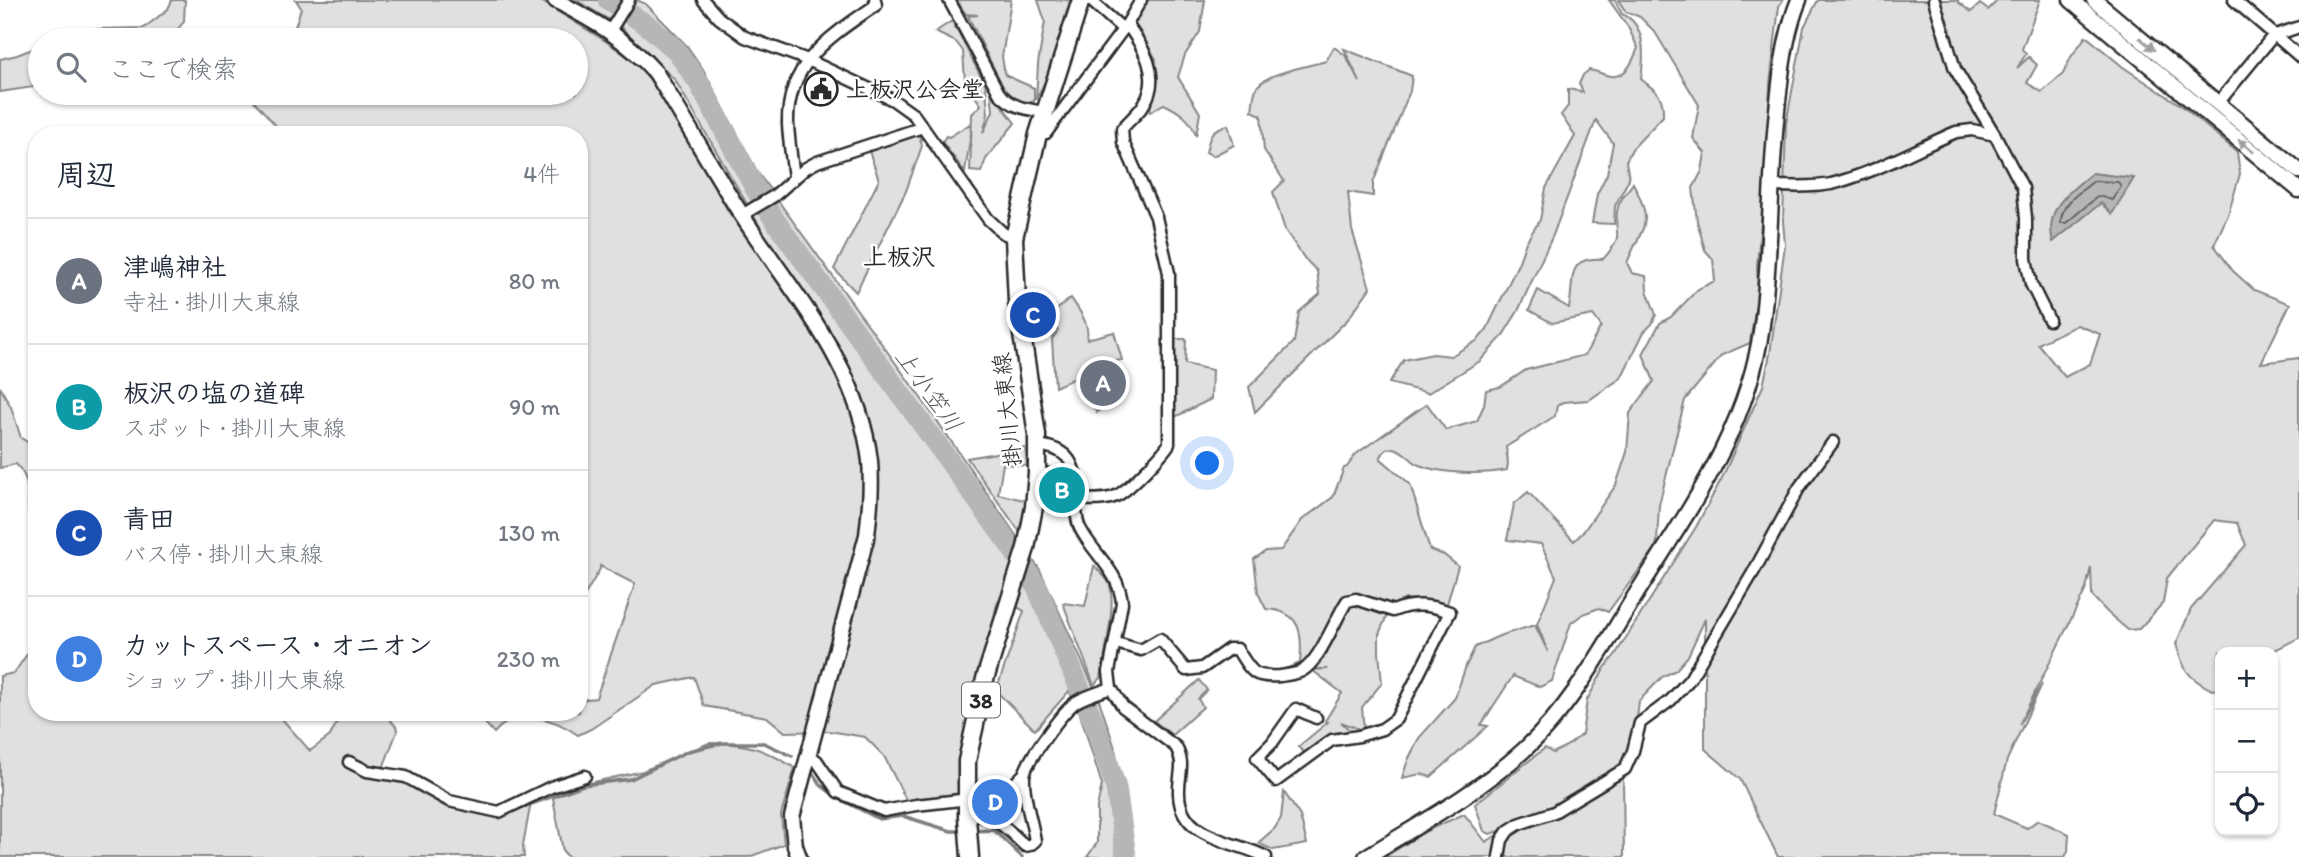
<!DOCTYPE html>
<html lang="ja">
<head>
<meta charset="utf-8">
<style>
	:root { --surface:#fff; --page:#f6f6f7; --text:#1f2937; --muted:#747a83; --line:#e0e1e3; --accent:#2b2b2b }
	body { margin:0; font-family:Itim,"Klee One",sans-serif; background:var(--page); color:var(--text) }
	.controls { position:absolute; right:21px; bottom:21px; display:grid; overflow:hidden; border-radius:14px; box-shadow:0 2px 5px #0004 }
	.controls button { width:63px; height:63px; display:grid; place-items:center; padding:0; border:0; border-bottom:2px solid var(--line); background:var(--surface); color:var(--text); font:35px sans-serif }
	.you { position:absolute; left:1208px; top:464px; width:24px; height:24px; margin:-18px; border:5px solid #fff; border-radius:50%; background:#1a73e8; box-shadow:0 0 0 10px #1a73e833 }
	.badge { display:grid; place-items:center; width:46px; height:46px; border-radius:50%; background:var(--accent); color:#fff; font-size:23px; font-weight:700 }
	.pin { position:absolute; translate:-50% -50%; border:4px solid #fff; box-shadow:0 2px 7px #0006 }
	.list { margin:0; padding:0; list-style:none }
	h2 { display:flex; justify-content:space-between; align-items:center; height:91px; margin:0; padding:0 28px; font-size:30px }
	h2 small { font-size:23px; font-weight:400; color:var(--muted) }
	.list li { display:grid; grid-template-columns:46px 1fr auto; gap:21px; align-items:center; box-sizing:border-box; height:126px; padding:0 28px; border-top:2px solid var(--line) }
	.list b { display:block; font-size:26px; white-space:nowrap }
	.list p { margin:0; font-size:23px; white-space:nowrap; color:var(--muted) }
	.list em { font-size:23px; font-style:normal; color:var(--muted) }
	.icon { flex:none; width:38px; height:38px; fill:none; stroke:currentColor; stroke-width:2; stroke-linecap:round; stroke-linejoin:round }
	.map { position:relative; flex:none; width:2299px; height:857px; overflow:hidden }
	.search { position:absolute; background:var(--surface); box-shadow:0 2px 5px #0004; left:28px; top:28px; width:560px; height:77px; display:flex; align-items:center; gap:18px; box-sizing:border-box; padding:0 24px; border-radius:38px; color:var(--muted); font-size:26px }
	.panel { position:absolute; background:var(--surface); box-shadow:0 2px 5px #0004; left:28px; top:126px; width:560px; height:595px; border-radius:28px }
	.map>svg:first-child { display:block }
</style>
</head>
<body>
<div class="map">
<svg width="2299" height="857" viewBox="0 0 2299 857">
	<rect width="100%" height="100%" fill="#fff"/>
	<filter id="ink" filterUnits="userSpaceOnUse"><feTurbulence type="fractalNoise" baseFrequency=".0143" numOctaves="2"/><feDisplacementMap in="SourceGraphic" scale="14" xChannelSelector="R" yChannelSelector="G"/><feConvolveMatrix kernelMatrix="1 2 1 2 8 2 1 2 1" color-interpolation-filters="sRGB"/></filter>
	<g filter="url(#ink)">
		<!-- green -->
		<g fill="#e0e0e0" stroke="#868686" stroke-width="2" fill-rule="evenodd">
			<path d="M172,0h13l-1,21 -14,19h-117l14,-5 28,-6 49,-1 24,-19z"/>
			<path d="M296,0h243l68,42 33,24 34,48 54,97 21,30 60,70 -134,-231 -54,-53 -45,-27h61l9,4 41,42 16,23 55,104 173,239 109,158 57,124 17,51 14,65 4,47h-45l10,-14v-36l5,-22 -23,-74 -10,-20 -34,39 -39,-39 28,-80 -24,-14 -4,10 -37,185 -3,2 -49,8 -23,-46 -19,-19 -36,-6 -44,1 -18,-15 -63,-11 -10,-29 -38,8 -65,44 -13,6c-25,-18 -62,-28 -84,-2l-19,-21h104v-12l17,-2 39,-114 -35,-18v3l-21,36v-470h-299l-1,-6 -25,-28 1,-8h321v-53h-285l10,-32z"/>
			<path d="M956,0h55l-9,57 3,18 29,13v14l-16,-1 -15,-14 -35,-71 10,-1 -12,-1z"/>
			<path d="M1038,0h32l-22,75 -12,25 2,-36 7,-43z"/>
			<path d="M1142,0h63l-5,32 -15,23 -7,22 22,36 -4,23c-4,-16 -17,-25 -32,-32l-14,8 6,-53 -24,-39z"/>
			<path d="M1609,0h6l7,14c25,10 22,43 19,65 15,13 23,15 22,37l-31,33 -6,12 3,18 -14,27 -1,18 -22,-1 5,-29 10,-20 6,-31 -17,-23 -43,115 -35,76 -16,26 -22,24 -52,32 -39,-10 15,-23 29,-6 18,2 27,-16 9,-11 31,-65 8,-22 14,-22 6,-32 29,-52 -14,-21 7,-9v-17l15,3 -4,-8 4,-9 6,-5c7,1 11,3 17,5 19,6 26,-12 32,-27l-10,-21z"/>
			<path d="M1618,0h165l-4,6 -9,78 -3,79 -10,102 1,27 -8,51 -28,12 -37,45 -26,105 -2,37 -3,8 -46,62 -9,-4 -16,6 -12,9 -19,58 -12,6 -27,-11 -32,49 7,1 -57,51 -10,-3 -19,4 6,-18 11,-22 36,-40 11,-32 9,-19 24,-11 36,-11 13,27 -11,-28 19,-47 -15,-33 -34,-4 7,-36 14,-12 46,49 9,-9 33,-47 11,-33 3,-39 24,-32 -11,-27 17,-31 11,-6 27,-28 17,-8 -2,-22 -8,-9 -8,-29 -4,-33 9,-17 3,-18 -12,-15 6,-33 -44,-73 -17,-17 -12,-3z"/>
			<path d="M1818,0h140v2l13,10 9,-8 8,6 10,-10h42l-18,49 4,5 -9,14 12,-11 8,8 -10,18 15,9 21,-18 8,-17 15,-21 37,31 59,39 55,46 3,22 -12,41 -14,30 19,26 21,19 36,14 -29,59 38,-5v280l-28,14h-51l-1,37 -7,1c-25,-13 -28,-19 -36,-46l15,-35 55,-64 -9,-22 -23,-3 -47,58 -4,25 -24,26 -11,1 -20,-17 -16,-17 -1,-29 -5,22 -67,136 23,-41 -35,76 -13,54 33,14 11,-8 31,14 -1,17 -3,6h-287l-38,-78 -35,-30v-130l-17,37 -12,14 -14,7 -23,24 -5,44 -9,24 -56,34 -60,25 -10,29h-114l41,-26 38,-17 22,28 20,-13 -16,5 -6,-3 -9,-27 70,-56 8,5 17,-9 12,-10 5,-34 17,-31 11,-14 81,-128 27,-51 40,-90 7,-32 15,-109 -2,-24 3,-97 18,-97zM2077,325l23,9 -10,30 -25,13 -27,-33z"/>
			<path d="M952,21l34,65 2,28 -5,19 10,-22 -2,-20 24,32 -29,36 -5,13 -11,-1 2,-57 9,-9 -16,-23 -2,-31 -7,-9 -21,-10z"/>
			<path d="M40,46v40l-40,6v-33l17,-4z"/>
			<path d="M1334,47l11,8 15,27 -16,-33 68,27 -2,15 -37,92v13l-25,-4 4,38 18,58 -22,31 -93,93 -6,-25 45,-45 5,-30 21,-18 -3,-23 -12,-12 -20,-29 -12,-38 11,-11 -20,-31 -3,-35 -9,-4c1,-6 1,-15 4,-22 7,-16 54,-23 70,-28z"/>
			<path d="M970,124l1,9 -6,39 -23,-30 4,-6 3,1z"/>
			<path d="M1228,125l6,20 -21,11 -7,-4c5,-18 3,-22 22,-27z"/>
			<path d="M917,126l5,20 -16,45 -50,101 -22,-23 45,-89 -10,-29z"/>
			<path d="M1633,183c22,43 10,40 -6,80l5,10 14,3 1,14 9,25 -4,9 -8,8 -23,46 -32,22 -26,2 -6,4 -2,10 -49,31 2,16 -1,7c-25,5 -65,4 -88,-5 -8,-4 -18,-18 -27,-17 -7,0 -9,6 -12,10l30,26 20,66 14,5 14,11 -11,38 -41,-5 -15,7 -12,28v19l3,30 -20,24 2,24 -23,-9 12,11 -47,21 -8,-7 30,-25 -3,-1 17,-28 -30,-23 16,-1h-17l-41,6 30,-12c3,-30 1,-52 -34,-54l-8,-16 -4,-34 12,-8 15,-1 21,-30 31,-23 11,-29 3,-1 9,-13 71,-50 19,26 31,-9 7,-16 2,-15 14,-3 26,-17 59,-15 16,-29 -8,-11 -41,8 -23,-13 9,-20 31,18c6,-29 -4,-52 34,-49 25,-26 8,-25 15,-52 2,-9 10,-16 15,-24z"/>
			<path d="M1071,298c8,12 19,26 16,41l27,-7 8,28 -7,1 -7,5 4,28 -15,19 -20,-36 -22,10 -3,-48 6,-8 -9,-15z"/>
			<path d="M1173,339h13l-1,25 27,6 -1,29 -38,19z"/>
			<path d="M0,387l11,20 10,31 16,10 -1,82c-2,-5 -6,-11 -7,-16 -3,-20 3,-33 -13,-50l-16,4z"/>
			<path d="M1025,448l2,18 -24,-2 -5,30 30,7 -6,34 -55,-77z"/>
			<path d="M1094,566c5,5 12,11 15,17 8,18 -5,74 -8,95l-7,7 -31,-82 22,3z"/>
			<path d="M37,640v72h239l34,39 20,-15 12,-24h42l14,17 -15,39 66,33 50,11 33,-15 -9,48 1,12h-524v-181l14,-3z"/>
			<path d="M1199,680l8,10 -9,9 5,8 -31,28 -18,-14z"/>
			<path d="M709,743c39,0 53,5 86,25l-14,47 3,29 -35,13h-181l-5,-6 -10,-53 23,-12 67,-15z"/>
			<path d="M1623,778l1,79h-121l3,-16 5,-8 43,-19z"/>
			<path d="M1284,792l16,24 7,28 -34,6 -15,-7 17,-15 6,-10z"/>
		</g>
		<!-- water -->
		<path fill="#b6b6b6" stroke="#7e7e7e" stroke-width="2" d="M2092,173l42,5 -22,36 -11,-11 -48,39c-9,-34 16,-50 39,-69z"/>
		<g fill="none" stroke-linecap="round" stroke-linejoin="round">
			<!-- shore -->
			<path stroke="#636363" stroke-width="2" d="M2094,181l24,1 3,4 -9,14 -9,-3h-6l-31,26h-5c-1,-19 19,-31 33,-42z"/>
			<!-- stream -->
			<g stroke="#7e7e7e" stroke-width="3.5">
				<path d="M813,774l8,11 17,13 41,21 24,-3 48,15h13"/>
				<path d="M507,813l76,-28 48,-6 57,-28 34,-8h42l28,13"/>
				<path d="M972,831l22,-1 28,27"/>
			</g>
			<!-- river -->
			<path stroke="#b6b6b6" stroke-width="21" d="M608,0l39,25 29,25 23,33 56,105 21,34 236,326 24,37 62,147 18,56 10,69"/>
			<defs>
				<g id="street">
					<path d="M703,0l16,18 26,19 63,23 85,40 21,15 74,104 15,14 11,5"/>
					<path d="M949,0l50,93c14,15 27,16 46,19"/>
					<path d="M1090,0l33,29"/>
					<path d="M1934,0l21,69 40,66"/>
					<path d="M2234,0l65,56"/>
					<path d="M610,31l19,-31"/>
					<path d="M2218,103l55,-67 26,-9"/>
					<path d="M1038,134l8,-1 8,-11 73,-98 14,-24"/>
					<path d="M794,178c-2,-17 -5,-36 -6,-53 -2,-62 43,-89 88,-120l-1,-5"/>
					<path d="M1771,186c20,0 40,2 60,-2 41,-10 85,-35 125,-52l16,-2 23,5 28,53 3,30v41l5,25 18,36"/>
					<path d="M742,215l32,-19 32,-28 11,-6 106,-35"/>
					<path d="M1037,445c27,3 38,14 40,42l-4,4"/>
					<path d="M1037,473c11,1 23,1 31,9 11,11 5,32 12,46 13,26 40,44 42,75l-13,69 2,16 12,19 53,40c10,19 2,27 3,47 1,45 57,47 87,63"/>
					<path d="M1074,500c13,-1 32,2 44,-5 11,-6 44,-40 51,-51v-171l-13,-56 -33,-75 -1,-13c7,-9 17,-16 22,-25 18,-28 -1,-57 -17,-80"/>
					<path d="M1116,643l25,7 19,-11 26,31 16,-2 27,-19h8c15,23 15,29 43,27 7,-1 16,-2 22,-5 18,-10 33,-52 45,-70l9,-2 37,12c20,-9 37,-6 57,1l-54,107 -14,10 -23,7 -27,4 -56,41 -19,-23 15,-15 24,-34 20,9"/>
					<path d="M808,754l9,7 21,31 46,19 32,-6 62,-7 36,-14 9,-9"/>
					<path d="M349,762l18,9 39,6 43,24 50,11 52,-25 34,-11"/>
					<path d="M967,812c31,7 36,12 58,34l5,-1 5,-4c-3,-21 -12,-43 -11,-64 0,-14 40,-67 52,-75 10,-6 24,-10 35,-14"/>
					<path d="M1499,857l3,-17 6,-9 11,-7 35,-12 71,-43 8,-18 7,-28 31,-23 19,-21 64,-108 45,-83 34,-46"/>
				</g>
				<g id="secondary">
					<path d="M555,0c42,23 69,37 101,73 29,47 56,95 85,141 51,79 118,151 129,247 2,25 0,50 -3,74l-75,282 3,29 4,11"/>
					<path d="M2071,0l228,190"/>
					<path d="M2094,0l205,171"/>
					<path d="M1366,857c54,-33 111,-64 158,-107 47,-43 78,-100 111,-154 53,-85 114,-168 127,-271 10,-77 7,-155 17,-232 3,-31 8,-64 20,-93"/>
				</g>
				<path id="primary" d="M970,857l-3,-40v-56l18,-82 41,-131 8,-41 3,-34v-38l-20,-134 -3,-63 24,-104 43,-134"/>
			</defs>
			<!-- street casing -->
			<use href="#street" stroke="#2b2b2b" stroke-width="15"/>
			<!-- secondary casing -->
			<use href="#secondary" stroke="#2b2b2b" stroke-width="19"/>
			<!-- primary casing -->
			<use href="#primary" stroke="#2b2b2b" stroke-width="21"/>
			<!-- street -->
			<use href="#street" stroke="#fff" stroke-width="10"/>
			<!-- secondary -->
			<use href="#secondary" stroke="#fff" stroke-width="14"/>
			<!-- primary -->
			<use href="#primary" stroke="#fff" stroke-width="16"/>
		</g>
		<!-- one-way arrows -->
		<defs><path id="oneway-solid" d="M-6-.8H1V-3.2L6.5 0L1 3.2V.8H-6Z" transform="scale(1.75)"/></defs>
		<g fill="#a0a0a0">
			<use href="#oneway-solid" transform="translate(2147 44) rotate(40)"/>
			<use href="#oneway-solid" transform="translate(2246 146) rotate(-140)"/>
		</g>
	</g>
	<!-- icons -->
	<defs>
		<symbol id="civic-ring" viewBox="-11 -11 22 22"><circle r="9.5" fill="#fff" stroke="#2b2b2b" stroke-width="1.5"/><path d="M-.6-6.5H3V-4.5H.6V-3L4-1V1h2V6H-6V1h2V-1L-.6-3ZM-1.2 2.5V6h2.4V2.5Z" fill="#2b2b2b"/></symbol>
	</defs>
	<g fill-rule="evenodd">
		<use href="#civic-ring" x="802" y="70" width="38" height="38"/>
	</g>
	<g text-anchor="middle" dominant-baseline="central" stroke-width="5" stroke-linejoin="round" paint-order="stroke">
		<!-- shield labels -->
		<rect fill="#fff" stroke="#6b6b6b" stroke-width="2" x="962" y="682.5" width="38" height="35" rx="5"/>
		<g font-size="21" font-weight="bold" fill="#2b2b2b">
			<text x="981" y="700">38</text>
		</g>
		<!-- poi labels -->
		<g font-size="23" font-weight="bold" fill="#2b2b2b" stroke="#fff" text-anchor="start">
			<text x="846" y="89">上板沢公会堂</text>
		</g>
		<!-- street labels -->
		<g font-size="23" fill="#2b2b2b" stroke="#fff">
			<text transform="translate(1007 410) rotate(-96)">掛川大東線</text>
		</g>
		<!-- neighbourhood labels -->
		<g font-size="24" font-weight="bold" fill="#2b2b2b" stroke="#fff">
			<text x="899" y="256">上板沢</text>
		</g>
		<!-- water labels -->
		<g font-size="24" font-style="italic" fill="#5c5c5c" stroke="#fff">
			<text transform="translate(929 390) rotate(54)">上小笠川</text>
		</g>
	</g>
</svg>
<div class="controls">
<button>+</button>
<button>−</button>
<button><svg class="icon" aria-label="locate" viewBox="0 0 24 24"><circle cx="12" cy="12" r="6"/><path d="M12 2v4M12 18v4M2 12h4M18 12h4"/></svg></button>
</div>
<div class="you"></div>
<div class="pin badge" style="left:1103px;top:383px;background:#6b7280">A</div>
<div class="pin badge" style="left:1062px;top:490px;background:#0f9aa8">B</div>
<div class="pin badge" style="left:1033px;top:315px;background:#1a4fb4">C</div>
<div class="pin badge" style="left:995px;top:802px;background:#3f7fe0">D</div>
<div class="search"><svg class="icon" aria-label="search" viewBox="0 0 24 24"><circle cx="10" cy="10" r="6"/><path d="M15 15l6 6"/></svg>ここで検索</div>
<section class="panel">
<h2>周辺<small>4件</small></h2>
<ul class="list">
<li><span class="badge" style="background:#6b7280">A</span><div><b>津嶋神社</b><p>寺社 · 掛川大東線</p></div><em>80 m</em></li>
<li><span class="badge" style="background:#0f9aa8">B</span><div><b>板沢の塩の道碑</b><p>スポット · 掛川大東線</p></div><em>90 m</em></li>
<li><span class="badge" style="background:#1a4fb4">C</span><div><b>青田</b><p>バス停 · 掛川大東線</p></div><em>130 m</em></li>
<li><span class="badge" style="background:#3f7fe0">D</span><div><b>カットスペース・オニオン</b><p>ショップ · 掛川大東線</p></div><em>230 m</em></li>
</ul>
</section>
</div>
</body>
</html>
